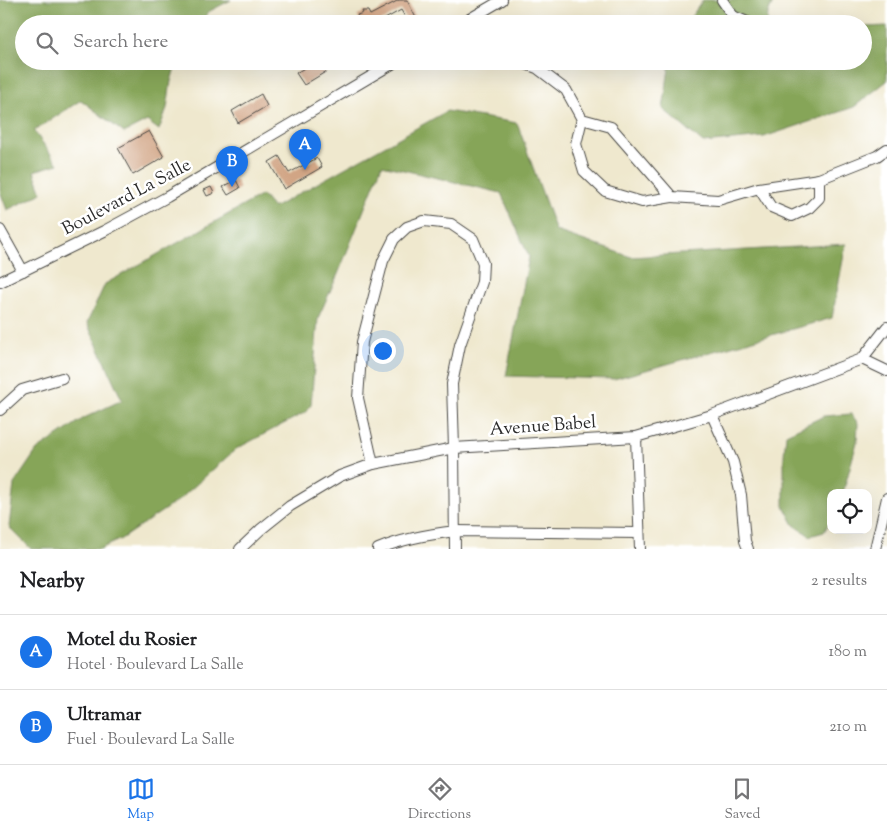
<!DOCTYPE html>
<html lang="en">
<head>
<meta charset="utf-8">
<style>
	:root { --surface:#fff; --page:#f6f6f6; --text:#202124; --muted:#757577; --line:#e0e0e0; --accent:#1a73e8 }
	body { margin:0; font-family:"Sorts Mill Goudy",serif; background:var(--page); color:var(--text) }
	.controls { position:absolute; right:15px; bottom:15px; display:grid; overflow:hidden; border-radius:10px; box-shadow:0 5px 20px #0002 }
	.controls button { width:45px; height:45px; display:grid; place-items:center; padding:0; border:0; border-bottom:1px solid var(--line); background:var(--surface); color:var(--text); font:25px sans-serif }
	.you { position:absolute; left:382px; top:350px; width:18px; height:18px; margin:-12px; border:4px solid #fff; border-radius:50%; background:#1a73e8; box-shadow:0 0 0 8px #1a73e833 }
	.badge { display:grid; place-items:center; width:32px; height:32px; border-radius:50%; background:var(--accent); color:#fff; font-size:16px; font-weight:700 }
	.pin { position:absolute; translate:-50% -41px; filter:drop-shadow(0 1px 2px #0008) }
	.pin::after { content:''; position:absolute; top:26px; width:18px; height:15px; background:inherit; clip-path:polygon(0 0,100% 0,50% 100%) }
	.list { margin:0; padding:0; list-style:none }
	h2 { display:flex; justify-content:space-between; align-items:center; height:65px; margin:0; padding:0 20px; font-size:21px }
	h2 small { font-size:16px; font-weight:400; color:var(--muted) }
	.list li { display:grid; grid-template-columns:32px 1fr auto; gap:15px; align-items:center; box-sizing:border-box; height:75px; padding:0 20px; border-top:1px solid var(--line) }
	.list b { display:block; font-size:19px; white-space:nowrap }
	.list p { margin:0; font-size:16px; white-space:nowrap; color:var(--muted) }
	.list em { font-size:16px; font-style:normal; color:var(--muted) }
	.icon { flex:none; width:28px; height:28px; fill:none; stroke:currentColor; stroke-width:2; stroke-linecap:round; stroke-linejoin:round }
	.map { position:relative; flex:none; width:887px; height:549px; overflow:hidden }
	.search { position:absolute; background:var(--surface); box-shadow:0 5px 20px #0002; left:15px; right:15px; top:15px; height:55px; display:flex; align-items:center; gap:12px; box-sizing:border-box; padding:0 18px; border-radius:28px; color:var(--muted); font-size:19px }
	.sheet { height:215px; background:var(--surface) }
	nav { display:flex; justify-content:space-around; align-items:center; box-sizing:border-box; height:70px; border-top:1px solid var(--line); background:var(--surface); font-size:14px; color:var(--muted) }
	nav a { display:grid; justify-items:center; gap:2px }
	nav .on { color:var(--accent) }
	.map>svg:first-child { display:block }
</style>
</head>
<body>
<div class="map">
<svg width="887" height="549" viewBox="0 0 887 549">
	<rect width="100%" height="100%" fill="#fff"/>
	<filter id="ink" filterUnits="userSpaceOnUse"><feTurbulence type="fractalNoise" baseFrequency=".02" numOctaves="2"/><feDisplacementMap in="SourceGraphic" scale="10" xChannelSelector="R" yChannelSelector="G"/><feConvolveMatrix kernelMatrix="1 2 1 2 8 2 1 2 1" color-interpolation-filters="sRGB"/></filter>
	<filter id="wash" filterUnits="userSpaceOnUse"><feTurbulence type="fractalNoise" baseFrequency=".0096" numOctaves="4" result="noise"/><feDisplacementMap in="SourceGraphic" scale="20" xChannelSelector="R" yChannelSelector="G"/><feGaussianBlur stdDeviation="1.12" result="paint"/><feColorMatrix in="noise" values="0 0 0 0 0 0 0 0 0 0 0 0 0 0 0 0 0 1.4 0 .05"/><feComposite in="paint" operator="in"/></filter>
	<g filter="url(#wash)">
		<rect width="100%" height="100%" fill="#efe8ce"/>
		<!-- forest -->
		<g fill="#86a559" stroke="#586842">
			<path d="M0,0h231l-23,12 -8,12h-176v37h153l-6,20 -4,27 -8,22 -12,-9 -23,12 -43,-33 -47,31 24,33 -24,7 8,22 -35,17 -7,-19z"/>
			<path d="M703,0h71l-6,14 -1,10h-81z"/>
			<path d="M887,26v55l-33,26 -90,30 -61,6 -40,-34 7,-48h193v-34z"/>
			<path d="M447,111l70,12 39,108 75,26 215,-13 -14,74 -218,61 -108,-3 23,-119 -28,-64 -119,-28 -44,109 -20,44 -7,87 -5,7 -70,37 -57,51 -58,39 -21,10h-69l-22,-22 5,-43 23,-34 47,-32 38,-18 -35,-77 18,-39 157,-89 11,13z"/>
			<path d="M851,414l7,9 -1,19 -14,51h-12v27l-7,12 -14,4 -16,-11 -10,-19v-51l2,-21 38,-18z"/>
		</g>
		<g id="blocks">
			<!-- building -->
			<g fill="#d1a585">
				<path d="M399,0h8l10,20 -6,4h-2l-8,-14 -25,14h-14l-5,-9 6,-2 -1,-2h6l2,4z"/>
				<path d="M316,61h5l6,10 -23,14 -8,-12z"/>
				<path d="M261,94l6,12 -29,17 -6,-12z"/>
				<path d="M149,131l15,26 -31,18 -15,-27z"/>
				<path d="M279,156l10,17 28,-15 5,9 -38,22 -15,-27z"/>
				<path d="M236,180l4,8 -12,7 -5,-8z"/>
				<path d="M211,187l3,6 -7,3 -3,-6z"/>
			</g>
		</g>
	</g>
	<g filter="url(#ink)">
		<use href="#blocks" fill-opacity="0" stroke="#484743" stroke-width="1"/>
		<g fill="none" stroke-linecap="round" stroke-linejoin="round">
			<defs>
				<g id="minor">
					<path d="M722,0l11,16 19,8"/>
					<path d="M461,24l41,-24"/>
					<path d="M486,61l40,3 11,4 29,22 16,29 29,8 61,70 46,3 41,-12 60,-9 58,-23 10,-7"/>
					<path d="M582,119l-6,25 8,27 21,20 37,11 30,-5"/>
					<path d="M759,188l12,19 21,9 17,-8 10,-10v-19"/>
					<path d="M0,230l23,41"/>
					<path d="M0,282l104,-51 63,-34 230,-136"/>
					<path d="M862,359l25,12"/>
					<path d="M0,410l22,-20 40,-12"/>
					<path d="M712,415l21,47 8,33 4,46 3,8"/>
					<path d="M636,437l4,112"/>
					<path d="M373,464l-15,-66 4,-56 21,-81 11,-22 13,-12 17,-6 27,3 22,15 10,24 -1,19 -22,63 -8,39 2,64 1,101"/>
					<path d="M240,549l20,-19 30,-24 50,-30 33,-12 81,-16 182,-11 76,-22 150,-56 25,-32"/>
					<path d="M378,549c24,-10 52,-15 78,-18l183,2"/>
					<path d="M875,549l12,-51"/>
				</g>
			</defs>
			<!-- minor casing -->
			<use href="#minor" stroke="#484743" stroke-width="12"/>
			<!-- minor -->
			<use href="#minor" stroke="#fff" stroke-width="10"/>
		</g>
	</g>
	<g text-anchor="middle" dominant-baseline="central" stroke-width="5" stroke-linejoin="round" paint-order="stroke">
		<!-- street labels -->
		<g font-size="18" fill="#2b2b2b" stroke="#fff">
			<text transform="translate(127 198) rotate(-28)">Boulevard La Salle</text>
			<text transform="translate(543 427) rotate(-4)">Avenue Babel</text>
		</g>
	</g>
</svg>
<div class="controls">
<button><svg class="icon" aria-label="locate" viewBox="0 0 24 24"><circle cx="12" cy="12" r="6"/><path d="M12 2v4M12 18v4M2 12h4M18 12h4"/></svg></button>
</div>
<div class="you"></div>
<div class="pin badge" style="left:305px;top:170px">A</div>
<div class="pin badge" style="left:232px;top:187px">B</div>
<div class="search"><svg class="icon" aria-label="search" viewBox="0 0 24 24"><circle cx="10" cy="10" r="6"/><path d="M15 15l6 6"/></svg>Search here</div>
</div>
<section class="sheet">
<h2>Nearby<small>2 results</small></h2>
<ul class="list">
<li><span class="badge">A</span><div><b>Motel du Rosier</b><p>Hotel · Boulevard La Salle</p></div><em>180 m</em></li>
<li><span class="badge">B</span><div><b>Ultramar</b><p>Fuel · Boulevard La Salle</p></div><em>210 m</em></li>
</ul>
</section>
<nav>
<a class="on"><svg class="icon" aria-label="map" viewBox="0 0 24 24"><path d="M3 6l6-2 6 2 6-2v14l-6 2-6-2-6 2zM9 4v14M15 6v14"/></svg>Map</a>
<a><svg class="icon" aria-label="directions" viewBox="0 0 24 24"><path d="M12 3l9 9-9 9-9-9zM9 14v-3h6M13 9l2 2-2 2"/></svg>Directions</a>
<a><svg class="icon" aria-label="saved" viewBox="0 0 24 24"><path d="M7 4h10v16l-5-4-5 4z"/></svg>Saved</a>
</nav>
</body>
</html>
